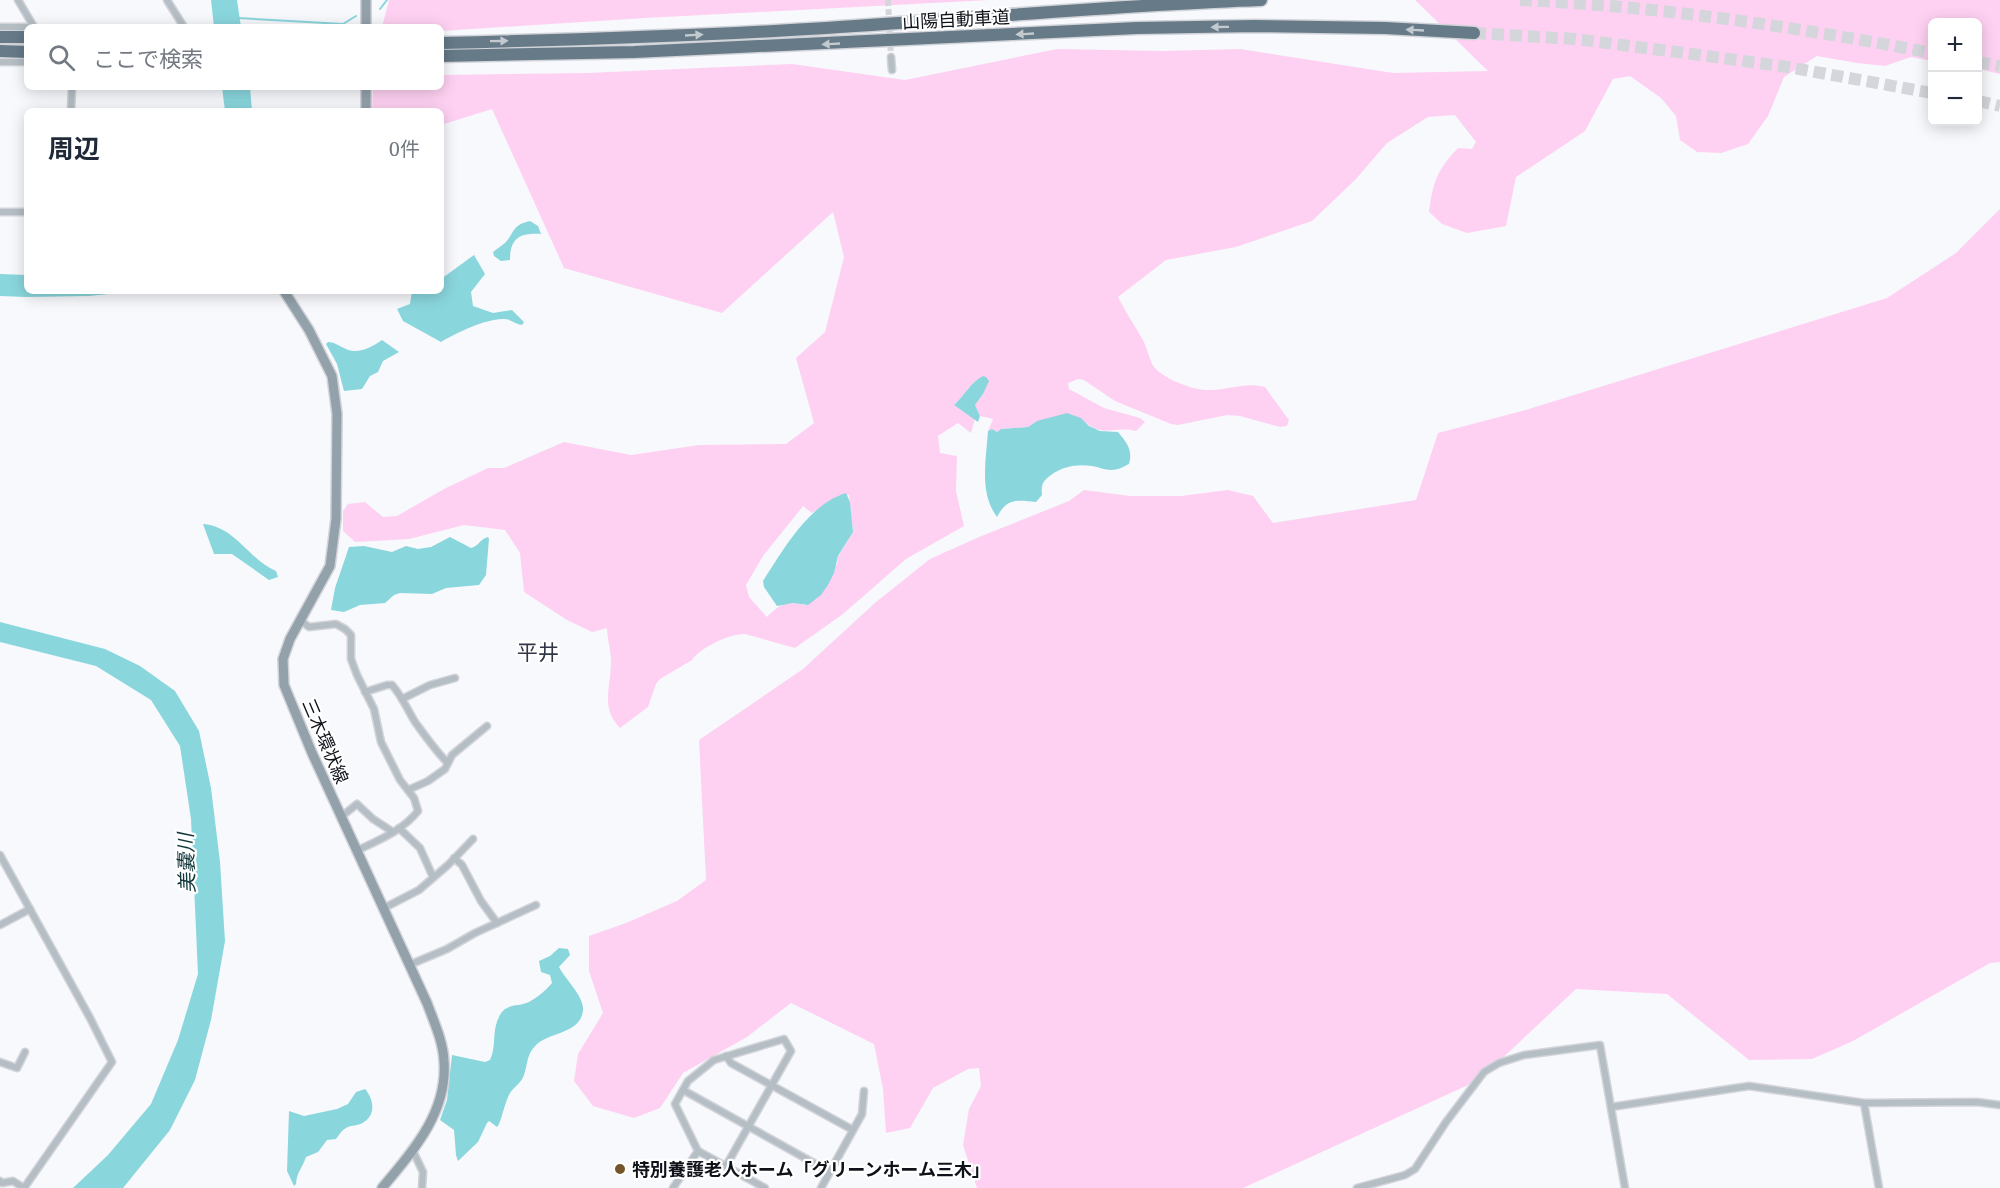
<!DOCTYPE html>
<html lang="ja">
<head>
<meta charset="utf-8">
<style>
	:root { --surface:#fff; --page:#f2f2f3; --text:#1f2937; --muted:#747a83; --line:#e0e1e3 }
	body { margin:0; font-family:"Noto Serif","Noto Sans JP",serif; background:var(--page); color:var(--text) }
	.controls { position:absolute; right:18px; top:18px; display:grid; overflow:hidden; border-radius:9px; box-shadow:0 3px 15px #0003 }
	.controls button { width:54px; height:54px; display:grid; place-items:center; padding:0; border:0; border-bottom:2px solid var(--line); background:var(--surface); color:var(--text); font:30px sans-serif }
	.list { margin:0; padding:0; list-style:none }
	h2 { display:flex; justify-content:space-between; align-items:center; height:78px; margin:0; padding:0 24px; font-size:26px }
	h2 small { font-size:20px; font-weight:400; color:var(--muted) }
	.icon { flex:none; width:33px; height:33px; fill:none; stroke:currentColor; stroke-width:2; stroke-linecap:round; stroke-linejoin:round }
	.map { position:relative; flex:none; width:2000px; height:1188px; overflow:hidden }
	.search { position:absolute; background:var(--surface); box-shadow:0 3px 15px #0003; left:24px; top:24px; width:420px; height:66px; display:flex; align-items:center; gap:15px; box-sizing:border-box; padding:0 21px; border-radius:9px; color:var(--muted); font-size:22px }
	.panel { position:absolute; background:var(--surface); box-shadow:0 3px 15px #0003; left:24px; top:108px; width:420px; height:186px; border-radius:9px }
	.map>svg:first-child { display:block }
</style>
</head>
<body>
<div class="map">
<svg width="2000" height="1188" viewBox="0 0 2000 1188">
	<rect width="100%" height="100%" fill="#f7f9fd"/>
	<!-- green -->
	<g fill="#fed1f2" fill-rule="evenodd">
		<path d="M389,0h600l-344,18 -204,13v-4h-59z"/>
		<path d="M1415,0h585v74l-22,-5v-47h-46v39l-21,-4 -26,9 -28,-3 -40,-7 -33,21 -16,39 -20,28 -27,9 -24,-1 -17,-12 -4,-24 -15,-18 -31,-22 -17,3 -28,52 -69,46 -10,49 -39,7 -25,-9 -13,-12c4,-30 8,-42 29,-64l14,1 4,-7 -21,-27 -27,2 -41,26 -31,36 -44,42 -76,26 -70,13 -48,37c8,16 18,30 26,45 3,7 5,15 8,22 8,14 42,27 58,26 19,0 36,-8 55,-3l24,33 -2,6 -7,1 -40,-11 -13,-1 -49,10 -7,-1 -56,-23 -31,-21 -6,-1 -10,4 1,6 35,19 36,10 5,4 -9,9c-24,-6 -34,9 -55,-13l-44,3 -9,6 -27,2 -4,3 -5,-3 -4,2 5,-12 -13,-3 -5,-11 8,-11 -3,-16c-11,7 -16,18 -26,27l21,14 -4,14 -13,-10 -20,13 2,17 17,3 -1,35 8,35 -58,33 -63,55 -48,34 -50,-14c-15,-1 -45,14 -53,26l-32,19 -4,5 -8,23 -28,21c-20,-20 -9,-41 -9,-67 0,-11 -4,-22 -4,-33l-15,4 -25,-12 -43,-28 -4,-39 -15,-23 -41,-5 -55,14 -54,3 -12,-11v-20l5,-7 17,-2 18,15 14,-1 47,-27 44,-21h16l60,-26 67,13 68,-10 87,-1 28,-21 -18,-65 29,-26 19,-75 -11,-45 -111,101 -158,-45 -72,-159 -51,16v-14h-69l1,-24h68v-12l146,-2 205,-9 113,16 152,-31 106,2 77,-2 153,24 95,-2zM840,495h9l4,37 -15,25 -1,7 -32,41c-19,-4 -25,-1 -38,12l-18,-20 -3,-12 17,-29 40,-50 9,7z"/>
		<path d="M2000,209v753l-10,1 -137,78 -41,18 -63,1 -82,-66 -91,-5 -97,91 -236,108h-266l-14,-43 6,-36 12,-23 -2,-18 -11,1 -35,19 -23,40 -24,5 -3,-44 -9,-45 -83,-41 -44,34 -64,36 -23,35 -26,10 -41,-12 -19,-25 4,-27 25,-41 -14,-42v-35l37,-13 51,-22 29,-21 -7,-140 104,-71 73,-67 54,-43 49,-22 90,-36 15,-11 46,6h51l47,-6 25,6 20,27 143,-23 22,-67 84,-22 365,-113 69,-45z"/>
	</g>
	<!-- water -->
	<g fill="#8ad6dd">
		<path d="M211,0h26l4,27h-27z"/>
		<path d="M222,87h28l2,24h-27z"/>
		<path d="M530,221l8,5 3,8c-20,-1 -31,3 -31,26l-9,1 -7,-5 -1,-4c4,-3 8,-6 12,-9 10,-11 7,-18 25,-22z"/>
		<path d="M474,255l11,19 -14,18 2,14 20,7 19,-3 12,12 -2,3c-6,-1 -12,-6 -18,-6 -17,-1 -48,14 -63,23l-38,-21 -6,-12 13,-5 2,-13h29v-12z"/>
		<path d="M0,274l27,1v16h111l-49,5 -63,1 -26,-1z"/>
		<path d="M382,340l17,12 -16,9 -5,11 -8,4 -8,13 -18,2 -7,-27 -11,-20 2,-2c7,0 11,4 18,7 12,6 26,-2 36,-9z"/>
		<path d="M983,376l3,1 3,4 -6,13 -8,11 5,11 -2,6 -24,-17c11,-10 16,-22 29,-29z"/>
		<path d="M1067,413l14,5 8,8 11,5 18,1c9,11 15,18 11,32 -6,3 -11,6 -18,6 -6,0 -12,-3 -19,-4 -15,-2 -28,0 -41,9 -8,6 -10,9 -9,20l-6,7c-19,-2 -29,-4 -39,15 -18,-24 -11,-57 -9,-86l4,-2 5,3 4,-3 27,-2 9,-6z"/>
		<path d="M846,493l4,9 3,30 -15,24 -4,17 -6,12 -7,10 -13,10 -15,-2 -16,3 -13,-19 -1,-6c20,-31 46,-77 83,-88z"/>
		<path d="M203,524c32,2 46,36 73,47l2,6 -9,3 -37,-26h-18z"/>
		<path d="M450,537l21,11c8,-2 9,-9 17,-11l1,2 -3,36 -7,10 -33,3 -14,6 -32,-1 -6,2 -9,8 -25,2 -16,7 -13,-2 4,-22 14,-41 15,-1 28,6 14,-6 12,3 13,-2z"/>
		<path d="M0,622l105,27 35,17 35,25 24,40 12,57 9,74 5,79 -14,79 -16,60 -25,50 -47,58h-50l35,-33 43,-51 27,-64 20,-66 -7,-155 -11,-73 -29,-46 -55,-34 -96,-24z"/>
		<path d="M559,948l9,1 2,6 -11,12c6,12 26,30 24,44 -3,23 -34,21 -47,34 -10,10 -8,19 -12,30 -2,7 -10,12 -14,18 -5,9 -7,21 -11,31l-2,3 -8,-6 -2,2 -9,19 -20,19 -2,-6 -2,-25 -14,-10 7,-20 5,-45 33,7 5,-2c7,-14 1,-30 10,-45 6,-12 19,-8 29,-13 9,-5 16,-11 23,-19l-2,-8 -9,-3 -2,-11 11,-5z"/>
		<path d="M365,1089c8,9 12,25 -1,33 -5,4 -13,3 -18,6 -4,2 -7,7 -10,11l-9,1 -9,12 -12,5c-4,12 -9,14 -10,27l-2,2 -7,-15 2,-60 15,5 33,-7 11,-5 8,-12z"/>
	</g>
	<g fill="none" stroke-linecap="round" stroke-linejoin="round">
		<!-- stream -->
		<g stroke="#8ad6dd" stroke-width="2">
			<path d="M380,9l7,-9"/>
			<path d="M238,18l105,6 13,-8"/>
		</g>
		<!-- street-tunnel -->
		<path stroke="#d4d6db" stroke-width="6" stroke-dasharray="6 3" stroke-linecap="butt" d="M888,0l3,57"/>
		<!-- highway-tunnel -->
		<g stroke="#d4d6db" stroke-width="12" stroke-dasharray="12 6" stroke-linecap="butt">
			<path d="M1520,0c138,6 276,27 412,53"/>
			<path d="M1474,33l101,6 102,13 111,15 144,26"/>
			<path d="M1978,62l22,4"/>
			<path d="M1978,101l22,5"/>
		</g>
		<defs>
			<g id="street">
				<path d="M18,0l16,27"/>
				<path d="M167,0l17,27"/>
				<path d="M0,27h27"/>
				<path d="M891,57l1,13"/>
				<path d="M0,62h27"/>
				<path d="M71,111l1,-24"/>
				<path d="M0,212h27"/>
				<path d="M300,620l9,7 27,-3 9,5 6,6v24l6,16 17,34 7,33 19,38 14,18 4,13c-16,20 -39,29 -62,40"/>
				<path d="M365,692l22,-7h5c10,11 15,24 23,37 9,12 22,31 33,41"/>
				<path d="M402,699l28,-14 25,-7"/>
				<path d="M408,790l20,-9 17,-12 7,-14 35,-29"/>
				<path d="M341,817l16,-13 16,15 20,13"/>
				<path d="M399,828l21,20 13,29"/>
				<path d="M0,855l90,163 22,44 -88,126"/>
				<path d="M454,858l8,7 19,36 16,22"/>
				<path d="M384,908l35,-18 29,-25 25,-26"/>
				<path d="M0,925l30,-16"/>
				<path d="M409,965l38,-16 28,-16 61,-28"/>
				<path d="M726,1056l5,7 122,67"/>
				<path d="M0,1062l17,6 8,-16"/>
				<path d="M683,1090l147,82"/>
				<path d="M1864,1103l15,85"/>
				<path d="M1611,1107l138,-21 115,17 113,-1 23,3"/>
				<path d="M413,1151l10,21 -1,16"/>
				<path d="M698,1151l67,37"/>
				<path d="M0,1181l2,2 11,-2 11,7"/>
				<path d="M673,1188l25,-37 -23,-47 13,-23 26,-21 70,-21 7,12 -65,115"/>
				<path d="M821,1188l41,-74 2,-23"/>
				<path d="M1357,1188l48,-13 10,-6 31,-47 38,-50 15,-9 25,-8 76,-10 25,143"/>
			</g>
			<g id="secondary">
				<path d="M366,0v27"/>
				<path d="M366,111v-24"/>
				<path d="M284,291l25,39 23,46 5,38 -1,105 -6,47 -40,73 -7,20 1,26 28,68 115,250c7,19 16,38 17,58 4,51 -31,90 -62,127"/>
			</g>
			<g id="highway">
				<path d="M0,37h27"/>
				<path d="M441,43c129,-3 257,-7 385,-15 145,-9 290,-23 435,-28"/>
				<path d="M0,51l27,1"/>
				<path d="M441,56l193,-4 503,-24 118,-2 130,2 89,5"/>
			</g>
		</defs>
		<!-- street casing -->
		<use href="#street" stroke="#d2d4d9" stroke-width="9"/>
		<!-- secondary casing -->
		<use href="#secondary" stroke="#d2d4d9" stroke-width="12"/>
		<!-- highway casing -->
		<use href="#highway" stroke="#d2d4d9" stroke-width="15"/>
		<!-- street -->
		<use href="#street" stroke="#b4bec4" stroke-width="6"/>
		<!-- secondary -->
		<use href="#secondary" stroke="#93a1ab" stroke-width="9"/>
		<!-- highway -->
		<use href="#highway" stroke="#667a88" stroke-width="12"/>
	</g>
	<!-- one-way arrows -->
	<defs><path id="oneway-solid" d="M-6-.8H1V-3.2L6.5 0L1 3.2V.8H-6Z" transform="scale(1.5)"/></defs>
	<g fill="#c2cacf">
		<use href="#oneway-solid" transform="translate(1220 27) rotate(179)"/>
		<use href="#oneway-solid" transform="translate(1415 30) rotate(-177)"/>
		<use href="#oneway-solid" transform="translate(1025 34) rotate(177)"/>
		<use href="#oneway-solid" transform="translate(694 35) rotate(-3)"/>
		<use href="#oneway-solid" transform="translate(499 41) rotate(-1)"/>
		<use href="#oneway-solid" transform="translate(831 44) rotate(177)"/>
	</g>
	<!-- markers -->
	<circle fill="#735529" stroke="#fff" stroke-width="2" cx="620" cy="1169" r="6"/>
	<g text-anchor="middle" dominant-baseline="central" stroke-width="4.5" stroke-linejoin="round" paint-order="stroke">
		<!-- street labels -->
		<g font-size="18" fill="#0f1219" stroke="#fff">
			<text transform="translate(956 19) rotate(-3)">山陽自動車道</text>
			<text transform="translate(326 741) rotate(67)">三木環状線</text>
		</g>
		<!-- poi labels -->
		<g font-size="18" font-weight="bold" fill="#0f1219" stroke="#fff" text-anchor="start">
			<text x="632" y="1169">特別養護老人ホーム「グリーンホーム三木」</text>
		</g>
		<!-- water labels -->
		<g font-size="20" font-style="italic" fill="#12373b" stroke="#fff">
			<text transform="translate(186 863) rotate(-92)">美嚢川</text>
		</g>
		<!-- quarter labels -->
		<g font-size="21" fill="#303647" stroke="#fff">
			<text x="538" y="652">平井</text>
		</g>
	</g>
</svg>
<div class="controls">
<button>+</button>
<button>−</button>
</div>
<div class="search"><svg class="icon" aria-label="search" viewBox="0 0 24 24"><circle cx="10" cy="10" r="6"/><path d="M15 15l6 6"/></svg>ここで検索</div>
<section class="panel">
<h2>周辺<small>0件</small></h2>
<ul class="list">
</ul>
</section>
</div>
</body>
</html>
